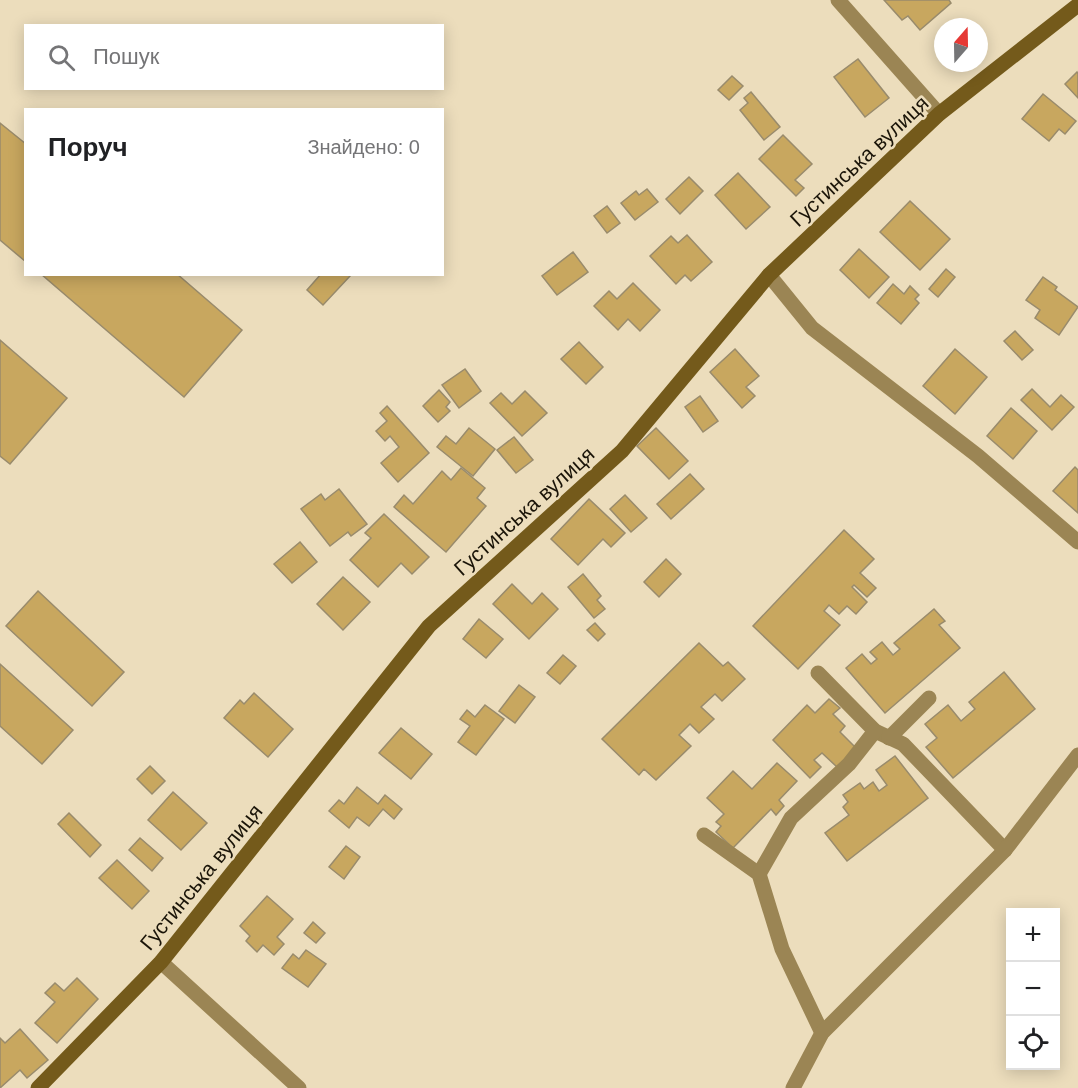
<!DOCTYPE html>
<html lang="uk">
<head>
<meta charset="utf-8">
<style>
	:root { --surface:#fff; --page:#f6f6f6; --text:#202124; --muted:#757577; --line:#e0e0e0 }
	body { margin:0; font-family:Arial,sans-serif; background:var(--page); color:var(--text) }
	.controls { position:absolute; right:18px; bottom:18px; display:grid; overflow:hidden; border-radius:0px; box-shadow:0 3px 15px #0003 }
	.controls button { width:54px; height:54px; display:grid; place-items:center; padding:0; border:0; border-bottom:2px solid var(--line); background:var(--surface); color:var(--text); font:30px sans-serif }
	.compass { position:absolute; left:934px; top:18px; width:54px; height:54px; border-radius:50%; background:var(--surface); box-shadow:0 3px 15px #0003; rotate:20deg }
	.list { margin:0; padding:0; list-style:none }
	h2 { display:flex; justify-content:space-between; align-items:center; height:78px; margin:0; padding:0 24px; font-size:26px }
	h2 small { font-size:20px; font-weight:400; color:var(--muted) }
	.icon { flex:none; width:33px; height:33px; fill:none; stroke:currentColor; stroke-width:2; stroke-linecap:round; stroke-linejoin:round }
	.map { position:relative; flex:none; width:1078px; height:1088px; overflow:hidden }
	.search { position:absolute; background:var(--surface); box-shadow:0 3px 15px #0003; left:24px; top:24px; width:420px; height:66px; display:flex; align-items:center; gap:15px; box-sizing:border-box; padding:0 21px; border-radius:0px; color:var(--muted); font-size:22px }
	.panel { position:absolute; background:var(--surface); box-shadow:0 3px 15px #0003; left:24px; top:108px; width:420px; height:168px; border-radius:0px }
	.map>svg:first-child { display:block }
</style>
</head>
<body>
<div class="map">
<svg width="1078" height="1088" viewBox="0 0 1078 1088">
	<rect width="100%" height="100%" fill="#ecddbc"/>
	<!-- building -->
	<g fill="#c8a75f" stroke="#998b6c" stroke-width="1.5">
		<path d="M884,0h65l2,3 -31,27 -12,-14 -6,4z"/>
		<path d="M858,59l31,39 -24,19 -31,-40z"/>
		<path d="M1077,72l1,2v24l-13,-14z"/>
		<path d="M732,76l11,10 -14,14 -11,-10z"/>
		<path d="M751,92l29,35 -16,13 -24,-30 8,-7 -4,-5z"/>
		<path d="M1043,94l33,27 -11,13 -6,-5 -10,12 -27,-22z"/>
		<path d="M0,123l26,21v118l-26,-22z"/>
		<path d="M783,135l29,29 -17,16 9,8 -8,8 -37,-37z"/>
		<path d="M738,173l32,34 -24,22 -31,-34z"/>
		<path d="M689,177l14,14 -23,23 -14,-15z"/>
		<path d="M647,189l11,13 -23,18 -14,-17 15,-12 3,4z"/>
		<path d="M910,201l40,38 -30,31 -40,-38z"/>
		<path d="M607,206l13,17 -13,10 -13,-17z"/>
		<path d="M687,235l25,27 -21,19 -6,-6 -9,9 -26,-28 21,-20 7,7z"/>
		<path d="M859,249l30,28 -20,21 -29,-28z"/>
		<path d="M573,252l15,20 -31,23 -15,-19z"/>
		<path d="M946,269l9,8 -17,20 -9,-8z"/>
		<path d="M41,274h136l65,56 -58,67z"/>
		<path d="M321,274l30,1 -28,30 -16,-15z"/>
		<path d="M1043,277l14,10 -2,3 23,17 -19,28 -24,-17 5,-8 -14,-10z"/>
		<path d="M633,283l27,27 -20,21 -12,-12 -10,11 -24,-24 15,-15 8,8z"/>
		<path d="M893,284l11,10 6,-8 9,9 -4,4 4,4 -18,21 -24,-21z"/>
		<path d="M1015,331l18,19 -11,10 -18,-19z"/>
		<path d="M0,340l67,58 -57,66 -10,-8z"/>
		<path d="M579,342l24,25 -17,17 -25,-25z"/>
		<path d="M735,349l24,27 -13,11 9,9 -13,12 -32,-36z"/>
		<path d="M955,349l32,28 -32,37 -32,-28z"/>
		<path d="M465,369l16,22 -22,17 -17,-23z"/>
		<path d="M1032,389l18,18 11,-12 13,12 -22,23 -31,-30z"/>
		<path d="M439,390l11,12 -4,5 4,4 -12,11 -15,-16z"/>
		<path d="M525,391l22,22 -25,23 -32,-33 11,-10 11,11z"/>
		<path d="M700,396l18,25 -15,11 -18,-25z"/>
		<path d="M387,406l42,47 -31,29 -17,-19 18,-16 -9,-11 -5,5 -9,-10 11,-10 -7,-8z"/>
		<path d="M1011,408l26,23 -24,28 -26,-23z"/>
		<path d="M469,428l26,21 -22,27 -36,-29 9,-11 10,8z"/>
		<path d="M656,428l32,33 -19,18 -32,-33z"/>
		<path d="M514,437l19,23 -17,13 -19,-23z"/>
		<path d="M1075,467l3,3v43l-25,-22z"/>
		<path d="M461,468l24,20 -8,10 9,8 -40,46 -52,-45 10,-12 9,9 29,-33 9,9z"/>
		<path d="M690,474l14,15 -33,30 -14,-15z"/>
		<path d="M339,489l28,35 -16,12 -3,-4 -18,14 -29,-37 20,-15 4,6z"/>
		<path d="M625,495l22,23 -16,14 -21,-23z"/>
		<path d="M589,499l36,34 -14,14 -8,-8 -25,26 -27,-26z"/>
		<path d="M384,514l45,43 -17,17 -11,-11 -23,24 -28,-27 21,-22 -6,-5z"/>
		<path d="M844,530l30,29 -14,14 16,15 -9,9 -13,-12 -2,2 15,15 -11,12 -9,-8 -8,8 -10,-9 -5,6 16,14 -42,44 -45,-43z"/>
		<path d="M300,542l17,20 -25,21 -18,-19z"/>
		<path d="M666,559l15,15 -22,23 -15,-15z"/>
		<path d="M583,574l18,22 -4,4 8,9 -11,9 -26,-31z"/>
		<path d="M343,577l27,25 -27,28 -26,-26z"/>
		<path d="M512,584l20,20 10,-11 16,16 -29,30 -36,-35z"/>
		<path d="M38,591l86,81 -32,34 -86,-80z"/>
		<path d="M934,609l11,12 -6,4 21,23 -75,65 -39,-45 16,-14 9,10 6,-5 -7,-7 12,-10 11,13 7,-6 -6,-6z"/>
		<path d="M479,619l24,20 -17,19 -23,-19z"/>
		<path d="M595,623l10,11 -7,7 -11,-11z"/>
		<path d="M699,643l24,23 5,-4 17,17 -23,22 -7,-7 -14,13 13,12 -15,14 -9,-9 -11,11 12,11 -35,34 -12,-11 -5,6 -37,-36z"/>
		<path d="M563,655l13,11 -16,18 -13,-11z"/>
		<path d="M0,664l73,66 -31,34 -42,-38z"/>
		<path d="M1004,672l31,37 -82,69 -27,-31 11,-9 -12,-14 23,-19 13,16 14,-12 -6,-7z"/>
		<path d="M519,685l16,12 -20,26 -16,-12z"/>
		<path d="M254,693l39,36 -25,28 -44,-39 16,-18 4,4z"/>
		<path d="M829,699l11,9 -7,6 12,12 -5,6 16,16 -19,19 -15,-14 -8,7 7,7 -11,11 -37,-38 34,-35 8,8z"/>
		<path d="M485,705l19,14 -28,36 -18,-13 12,-16 -10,-7 7,-9 8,7z"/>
		<path d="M401,728l31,26 -21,25 -32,-26z"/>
		<path d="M895,756l33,42 -81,63 -22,-28 24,-18 -6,-8 5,-5 -5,-7 17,-12 4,6 9,-7 6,9 8,-6 -11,-15z"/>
		<path d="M777,763l20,18 -18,19 5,6 -8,9 -5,-6 -38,39 -17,-16 5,-6 -5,-4 8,-8 -17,-16 26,-27 19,18z"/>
		<path d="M150,766l15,15 -13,13 -15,-15z"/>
		<path d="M357,787l21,17 7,-9 17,14 -8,10 -11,-10 -14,17 -12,-9 -8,11 -20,-17 10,-11 5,4z"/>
		<path d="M173,792l34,31 -26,27 -33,-30z"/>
		<path d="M69,813l32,32 -11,12 -32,-33z"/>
		<path d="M140,838l23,20 -11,13 -23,-21z"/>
		<path d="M346,846l14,11 -16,22 -15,-12z"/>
		<path d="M117,860l32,31 -17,18 -33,-31z"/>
		<path d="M267,896l26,23 -16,18 7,7 -10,11 -11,-10 -6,7 -11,-11 4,-5 -10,-10z"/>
		<path d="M313,922l12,11 -9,10 -12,-10z"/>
		<path d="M306,950l20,14 -18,23 -26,-19 11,-14 6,5z"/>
		<path d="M77,978l21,21 -41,44 -22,-20 20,-21 -10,-9 10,-10 9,8z"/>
		<path d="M20,1029l28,31 -21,18 -7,-8 -20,18v-50l5,5z"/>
	</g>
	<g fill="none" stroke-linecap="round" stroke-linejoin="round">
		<!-- minor -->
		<g stroke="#9b8554" stroke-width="15">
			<path d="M838,0l101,114"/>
			<path d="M769,275l43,53 166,128 100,86"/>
			<path d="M818,673l57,58 28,13 102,106"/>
			<path d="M889,738l40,-40"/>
			<path d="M704,835l55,39 23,75 40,84"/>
			<path d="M759,874l32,-56 58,-54 26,-33"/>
			<path d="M161,962l138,126"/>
			<path d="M793,1088l29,-55 183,-183 73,-95"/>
		</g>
		<!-- secondary -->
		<path stroke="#745a1b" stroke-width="15" d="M38,1088l123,-126 268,-336 193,-175 147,-176 170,-161 139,-109"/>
	</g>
	<g text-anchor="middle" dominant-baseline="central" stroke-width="5" stroke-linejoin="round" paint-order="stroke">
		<!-- street labels -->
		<g font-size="21" fill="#1a1408" stroke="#ecddbc">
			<text transform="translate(859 161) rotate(-43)">Густинська вулиця</text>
			<text transform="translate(524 511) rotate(-42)">Густинська вулиця</text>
			<text transform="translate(201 877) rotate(-51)">Густинська вулиця</text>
		</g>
	</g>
</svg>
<div class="controls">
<button>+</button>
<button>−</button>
<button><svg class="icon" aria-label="locate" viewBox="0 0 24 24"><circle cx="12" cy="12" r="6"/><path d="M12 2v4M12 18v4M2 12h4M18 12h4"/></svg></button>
</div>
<svg class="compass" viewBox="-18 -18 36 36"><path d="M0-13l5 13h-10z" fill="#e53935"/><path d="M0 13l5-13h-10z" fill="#757577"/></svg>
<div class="search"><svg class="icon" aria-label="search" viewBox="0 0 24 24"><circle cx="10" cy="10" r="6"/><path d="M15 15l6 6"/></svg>Пошук</div>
<section class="panel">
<h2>Поруч<small>Знайдено: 0</small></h2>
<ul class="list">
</ul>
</section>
</div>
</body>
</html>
